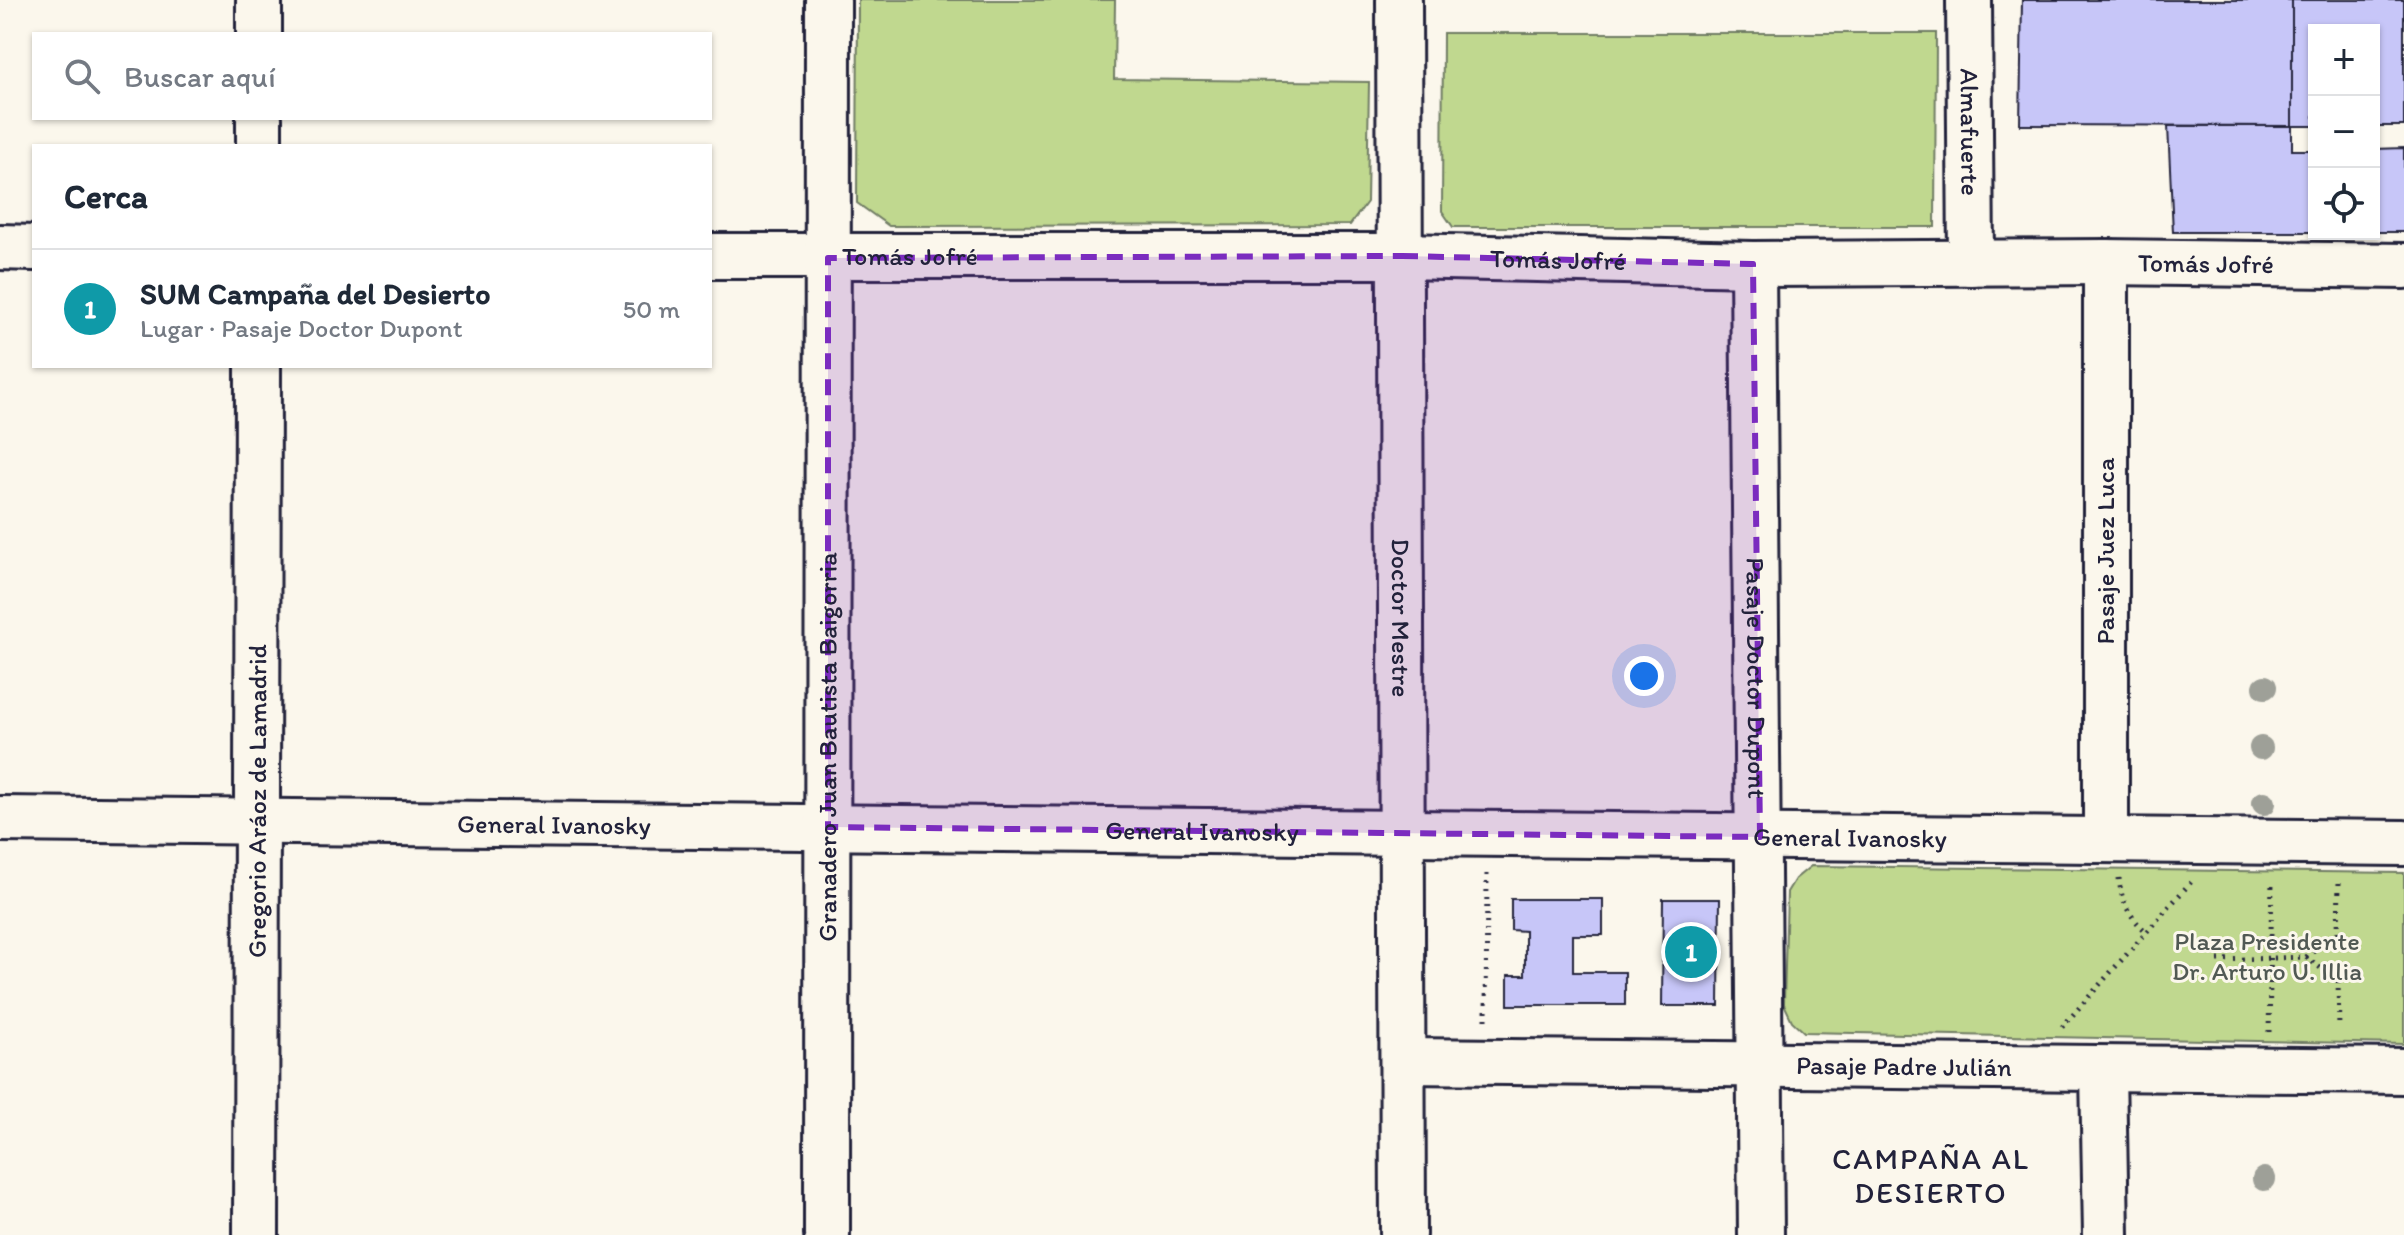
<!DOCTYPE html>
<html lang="es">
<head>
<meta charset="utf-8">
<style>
	:root { --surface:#fff; --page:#f6f6f7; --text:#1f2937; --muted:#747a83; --line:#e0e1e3; --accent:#d1495b }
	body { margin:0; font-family:Itim,sans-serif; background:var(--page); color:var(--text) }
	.controls { position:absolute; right:24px; top:24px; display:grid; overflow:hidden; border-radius:0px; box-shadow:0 2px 6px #0004 }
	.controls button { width:72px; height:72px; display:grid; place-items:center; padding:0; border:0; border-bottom:2px solid var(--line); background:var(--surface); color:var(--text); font:40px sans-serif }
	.you { position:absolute; left:1644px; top:676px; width:28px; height:28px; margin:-20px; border:6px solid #fff; border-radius:50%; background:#1a73e8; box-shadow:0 0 0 12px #1a73e833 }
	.badge { display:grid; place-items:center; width:52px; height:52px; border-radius:50%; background:var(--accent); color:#fff; font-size:26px; font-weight:700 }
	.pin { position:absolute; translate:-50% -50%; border:4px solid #fff; box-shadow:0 2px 8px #0006 }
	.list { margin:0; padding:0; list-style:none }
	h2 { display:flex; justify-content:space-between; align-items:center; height:104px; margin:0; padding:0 32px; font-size:34px }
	h2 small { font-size:26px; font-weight:400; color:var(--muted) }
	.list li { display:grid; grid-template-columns:52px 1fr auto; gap:24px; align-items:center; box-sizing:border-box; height:120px; padding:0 32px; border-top:2px solid var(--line) }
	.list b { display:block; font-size:30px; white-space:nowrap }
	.list p { margin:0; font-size:26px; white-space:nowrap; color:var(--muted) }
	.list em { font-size:26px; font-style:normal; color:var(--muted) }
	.icon { flex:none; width:44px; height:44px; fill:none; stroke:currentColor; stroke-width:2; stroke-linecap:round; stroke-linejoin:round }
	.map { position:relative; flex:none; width:2404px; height:1235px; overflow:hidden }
	.search { position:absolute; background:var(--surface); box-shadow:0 2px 6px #0004; left:32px; top:32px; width:680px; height:88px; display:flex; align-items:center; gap:20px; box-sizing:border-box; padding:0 28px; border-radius:0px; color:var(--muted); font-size:30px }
	.panel { position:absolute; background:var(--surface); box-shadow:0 2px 6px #0004; left:32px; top:144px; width:680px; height:224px; border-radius:0px }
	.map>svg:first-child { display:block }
</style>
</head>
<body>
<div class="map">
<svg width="2404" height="1235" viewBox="0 0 2404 1235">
	<rect width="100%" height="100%" fill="#fbf7ec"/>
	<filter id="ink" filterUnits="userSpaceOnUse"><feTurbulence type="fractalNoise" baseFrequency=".0125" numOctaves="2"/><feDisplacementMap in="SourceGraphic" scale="16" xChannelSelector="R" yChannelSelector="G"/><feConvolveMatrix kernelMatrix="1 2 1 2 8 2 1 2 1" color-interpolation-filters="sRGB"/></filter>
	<g filter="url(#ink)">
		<!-- green -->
		<g fill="#c0d88f" stroke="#717d65" stroke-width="2">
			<path d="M858,0h257l-1,79 255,3 -2,120 -17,23 -461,1 -32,-23z"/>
			<path d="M1443,33h493l-1,194h-482l-11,-16z"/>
			<path d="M1811,866l593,7v171l-600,-12 -12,-11 -8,-17 3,-112 8,-13z"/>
		</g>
		<!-- building -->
		<g fill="#c7c6f8" stroke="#22223b" stroke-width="2">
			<path d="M2022,0h270v126l-272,-1z"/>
			<path d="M2292,0h112v126h-30v-96h-60v96h-22z"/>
			<path d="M2168,126h124v24h22v82h-141z"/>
			<path d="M2404,148v84h-30v-83z"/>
			<path d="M1511,899h92v36h-30v37h52v33h-117v-30h17v-44l-14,-1z"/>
			<path d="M1663,899h57l-1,107h-57z"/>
		</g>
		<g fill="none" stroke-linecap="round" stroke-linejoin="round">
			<defs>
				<g id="minor">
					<path id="s1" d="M1399,0l4,1235"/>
					<path id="s2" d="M1969,0l2,263"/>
					<path d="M259,34v-34"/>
					<path d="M259,146v-28"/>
					<path d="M0,247l34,1"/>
					<path id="s3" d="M710,256h692l351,8 353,-2 298,4"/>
					<path id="s4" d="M1753,264l8,971"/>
					<path id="s5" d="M0,819l2404,24"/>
					<path d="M2106,840v-578"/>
					<path id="s6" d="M1404,1061l1000,10"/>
					<path d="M2103,1071l3,164"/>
					<path id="s7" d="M256,1235l2,-869"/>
					<path id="s8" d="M827,1235l1,-1235"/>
				</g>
			</defs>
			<!-- minor casing -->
			<use href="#minor" stroke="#22223b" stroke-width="50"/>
			<!-- path -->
			<g stroke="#22223b" stroke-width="5" stroke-dasharray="2 6" stroke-linecap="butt">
				<path d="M2119,878c2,23 10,39 28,54"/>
				<path d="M2306,957l32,-24 1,-51"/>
				<path d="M2218,960l88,-3 32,24 1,48"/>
				<path d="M1486,1020l1,-146"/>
				<path d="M2062,1027l129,-145"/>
				<path d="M2269,1032l3,-150"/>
			</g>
			<!-- minor -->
			<use href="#minor" stroke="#fbf7ec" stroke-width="44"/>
		</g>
		<!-- trees -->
		<g fill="#9ea098">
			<circle cx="2265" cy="687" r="12"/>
			<circle cx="2261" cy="748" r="12"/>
			<circle cx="2264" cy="803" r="12"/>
			<circle cx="2264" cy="1179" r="12"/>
		</g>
	</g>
	<!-- marked area -->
	<path fill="#7b2cbf" fill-opacity="0.2" stroke="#7b2cbf" stroke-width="6" stroke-dasharray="16 10" stroke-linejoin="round" d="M1402,256l351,8 7,573 -932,-10v-569z"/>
	<g text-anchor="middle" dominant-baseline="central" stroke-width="6" stroke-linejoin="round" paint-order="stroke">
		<!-- street labels -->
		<g font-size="26" fill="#22223b" stroke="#fbf7ec">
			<text stroke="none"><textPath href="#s2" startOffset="132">Almafuerte</textPath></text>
			<text stroke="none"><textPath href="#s3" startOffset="200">Tomás Jofré</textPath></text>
			<text stroke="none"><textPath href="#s3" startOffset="848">Tomás Jofré</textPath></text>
			<text stroke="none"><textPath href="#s3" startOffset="1496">Tomás Jofré</textPath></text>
			<text transform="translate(2105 551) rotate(-90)">Pasaje Juez Luca</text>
			<text stroke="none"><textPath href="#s1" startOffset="618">Doctor Mestre</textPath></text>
			<text stroke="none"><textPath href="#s4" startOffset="414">Pasaje Doctor Dupont</textPath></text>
			<text stroke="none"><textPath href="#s8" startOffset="488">Granadero Juan Bautista Baigorria</textPath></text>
			<text stroke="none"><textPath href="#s7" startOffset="434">Gregorio Aráoz de Lamadrid</textPath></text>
			<text stroke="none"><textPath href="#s5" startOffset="554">General Ivanosky</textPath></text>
			<text stroke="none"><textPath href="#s5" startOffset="1202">General Ivanosky</textPath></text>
			<text stroke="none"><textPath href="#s5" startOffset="1850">General Ivanosky</textPath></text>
			<text stroke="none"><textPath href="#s6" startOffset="500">Pasaje Padre Julián</textPath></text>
		</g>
		<!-- park labels -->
		<g font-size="26" fill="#515954" stroke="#fbf7ec">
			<text x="2267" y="941">Plaza Presidente<tspan x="2267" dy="30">Dr. Arturo U. Illia</tspan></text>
		</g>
		<!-- quarter labels -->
		<g font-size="30" letter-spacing="2" fill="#22223b" stroke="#fbf7ec">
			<text x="1931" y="1158">CAMPAÑA AL<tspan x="1931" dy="34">DESIERTO</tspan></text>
		</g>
	</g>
</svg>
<div class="controls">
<button>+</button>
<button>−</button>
<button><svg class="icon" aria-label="locate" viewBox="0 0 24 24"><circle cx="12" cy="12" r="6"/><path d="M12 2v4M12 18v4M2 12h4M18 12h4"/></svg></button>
</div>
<div class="you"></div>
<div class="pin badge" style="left:1691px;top:952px;background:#0f9aa8">1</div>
<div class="search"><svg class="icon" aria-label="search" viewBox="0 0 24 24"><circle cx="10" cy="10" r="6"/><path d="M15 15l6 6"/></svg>Buscar aquí</div>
<section class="panel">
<h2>Cerca<small></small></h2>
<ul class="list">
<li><span class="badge" style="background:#0f9aa8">1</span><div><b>SUM Campaña del Desierto</b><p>Lugar · Pasaje Doctor Dupont</p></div><em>50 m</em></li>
</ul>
</section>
</div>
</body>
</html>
